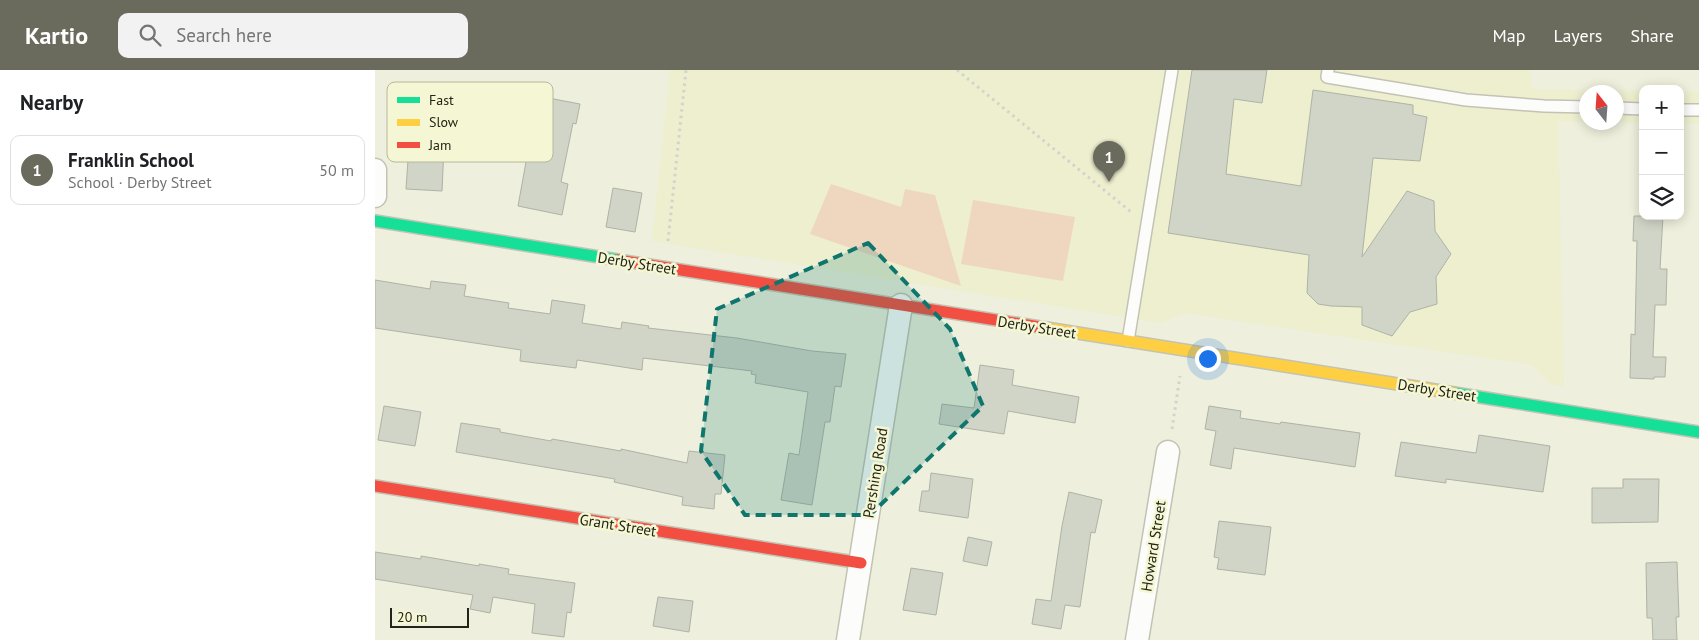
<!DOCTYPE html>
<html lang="en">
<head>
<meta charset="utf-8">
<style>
	:root { --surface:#fff; --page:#f2f2f2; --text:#202124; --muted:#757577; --line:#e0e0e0; --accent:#6a6b5c }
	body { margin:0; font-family:"PT Sans",sans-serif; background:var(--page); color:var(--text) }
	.controls { position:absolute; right:15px; top:15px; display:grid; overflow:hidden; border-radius:10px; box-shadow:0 2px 12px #0003 }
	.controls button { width:45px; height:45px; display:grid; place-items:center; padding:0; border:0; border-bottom:1px solid var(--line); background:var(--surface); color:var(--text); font:25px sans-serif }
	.compass { position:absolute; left:1204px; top:15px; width:45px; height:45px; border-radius:50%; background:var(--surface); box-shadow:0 2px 12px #0003; rotate:343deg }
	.scale { position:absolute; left:15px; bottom:12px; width:79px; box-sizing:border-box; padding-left:5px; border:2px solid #232417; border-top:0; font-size:14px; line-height:18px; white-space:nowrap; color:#232417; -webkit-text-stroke:4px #f5f7d4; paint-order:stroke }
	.you { position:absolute; left:832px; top:288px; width:18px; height:18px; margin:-12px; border:4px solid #fff; border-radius:50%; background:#1a73e8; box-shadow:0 0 0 8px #1a73e833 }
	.badge { display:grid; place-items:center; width:32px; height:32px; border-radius:50%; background:var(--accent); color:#fff; font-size:16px; font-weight:700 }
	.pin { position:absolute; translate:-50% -41px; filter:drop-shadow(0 1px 2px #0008) }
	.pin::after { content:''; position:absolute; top:26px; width:18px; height:15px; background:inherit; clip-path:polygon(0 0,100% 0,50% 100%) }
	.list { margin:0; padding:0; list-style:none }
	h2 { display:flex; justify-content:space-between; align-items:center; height:65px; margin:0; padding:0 20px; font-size:21px }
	h2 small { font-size:16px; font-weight:400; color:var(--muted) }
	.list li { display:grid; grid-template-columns:32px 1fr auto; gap:15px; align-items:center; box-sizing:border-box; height:70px; margin:0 10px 10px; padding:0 10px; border:1px solid var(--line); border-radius:10px }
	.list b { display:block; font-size:19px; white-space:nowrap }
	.list p { margin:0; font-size:16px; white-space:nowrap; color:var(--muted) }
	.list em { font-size:16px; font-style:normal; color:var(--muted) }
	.icon { flex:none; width:28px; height:28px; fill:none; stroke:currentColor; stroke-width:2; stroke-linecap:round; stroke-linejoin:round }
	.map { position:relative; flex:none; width:1324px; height:570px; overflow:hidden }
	header { display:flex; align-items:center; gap:30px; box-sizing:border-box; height:70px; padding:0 25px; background:var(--accent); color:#fff }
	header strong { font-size:24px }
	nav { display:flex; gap:28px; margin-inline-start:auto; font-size:18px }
	.search { width:350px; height:45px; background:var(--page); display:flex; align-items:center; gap:12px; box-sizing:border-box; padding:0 18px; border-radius:10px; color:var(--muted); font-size:19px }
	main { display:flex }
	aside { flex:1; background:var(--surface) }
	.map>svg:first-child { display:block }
</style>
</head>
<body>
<header>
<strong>Kartio</strong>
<div class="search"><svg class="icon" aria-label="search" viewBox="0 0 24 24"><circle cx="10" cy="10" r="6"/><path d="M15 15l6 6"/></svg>Search here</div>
<nav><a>Map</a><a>Layers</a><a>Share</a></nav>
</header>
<main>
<aside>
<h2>Nearby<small></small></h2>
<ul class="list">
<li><span class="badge">1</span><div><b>Franklin School</b><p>School · Derby Street</p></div><em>50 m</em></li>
</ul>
</aside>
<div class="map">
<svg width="1324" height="570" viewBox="0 0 1324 570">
	<rect width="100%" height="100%" fill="#eeefdc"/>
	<!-- built -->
	<g fill="#edefcf">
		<path d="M295,0h860l1,19 112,2v32l-26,-1v-30h-30l-1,30 -28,-1 6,265 -13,-2 -19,-19 -348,-52 -23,10 -509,-82z"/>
		<path d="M1305,21l19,1v32h-19z"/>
	</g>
	<!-- green -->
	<g fill="#efd7bf">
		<path d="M456,114l70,23 4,-18 30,6 26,91 -151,-52z"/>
		<path d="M598,130l102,17 -12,64 -102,-17z"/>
	</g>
	<!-- building -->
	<g fill="#d0d5c7" stroke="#afb3a5">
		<path d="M817,0h75l-5,33 -28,-4 -8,75 75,12 12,-96 100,15v9l14,3 -7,44 -47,-3 -11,99 45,-66 27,10 1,30 16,23 -15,23 1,27 -27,8 -18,24 -30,-11v-18l-31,-1 -13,-2 -11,-11 2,-38 -141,-22z"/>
		<path d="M163,26l42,8 -4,20 -3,-1 -12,59 7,2 -6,31 -44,-9z"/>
		<path d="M34,75l35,2 -2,44 -36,-2z"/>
		<path d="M238,118l29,5 -7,39 -29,-5z"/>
		<path d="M1259,146h29l-3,53h7l-1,36h-11l-2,52h13l-1,20h-11v2l-24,-1 1,-44 4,1 2,-94h-4z"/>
		<path d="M0,210l55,9 1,-8 35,4 -2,11 45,7 -1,5 42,6 2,-14 33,5 -3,18 39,6 1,-7 27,4 -1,2 89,10 75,13 34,3 -5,33 -6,-1 -5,36h-5l-13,83 -31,-5 8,-47 10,2 9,-63 -53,-9 1,-8 -5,-1 1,-3 -109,-13 -1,12 -65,-10 -1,8 -56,-7 1,-11 -146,-22z"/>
		<path d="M605,295l34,5 -2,15 67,12 -4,26 -67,-12 -4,23 -65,-10 3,-20 32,4z"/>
		<path d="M9,336l37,6 -6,34 -37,-6z"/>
		<path d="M834,336l32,5 -1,7 40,6 1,-2 79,11 -5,34 -121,-19 -3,21 -21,-4 6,-34 -11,-2z"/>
		<path d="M86,353l39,6v3l51,9 1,-2 69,12v-2l66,14 2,-12 36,4 -4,39h-6l-1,15 -32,-4 1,-8 -69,-15 1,-3 -159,-27z"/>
		<path d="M1104,365l71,11 -7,46 -97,-13v4l-51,-7 6,-34 75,11z"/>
		<path d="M556,403l42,6 -5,39 -49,-7 3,-20h7z"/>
		<path d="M1248,409h36l-1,43 -66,1v-35h31z"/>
		<path d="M694,422l33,8 -7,33 -4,-1 -11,75 -15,-2 -4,24 -29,-5 4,-25 15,2 11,-75z"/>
		<path d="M844,451l52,6 -6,48 -48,-6 2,-11 -5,-1z"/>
		<path d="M593,467l24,5 -5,24 -24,-5z"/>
		<path d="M0,482l46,7v-3l58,10v-2l30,5 -1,5 67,9 -4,30 -4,-1 -3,25 -32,-4 3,-29 -42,-7 -3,16 -20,-4 3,-14 -98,-16z"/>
		<path d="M1302,492l2,55h-3l1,23h-24l-1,-22h-5l-1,-55z"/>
		<path d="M536,498l32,5 -7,42 -33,-5z"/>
		<path d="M283,527l35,4 -4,31 -36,-6z"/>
	</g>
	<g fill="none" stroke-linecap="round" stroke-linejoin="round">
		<defs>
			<g id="lane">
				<path d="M953,0l-1,7 139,23 78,6 43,1"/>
				<path d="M1242,38l26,1"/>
				<path d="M1305,40h19"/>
				<path d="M753,271l44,-271"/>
			</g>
			<g id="street">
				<path d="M0,100v26"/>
				<path d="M473,570l53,-335"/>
				<path d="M762,570l31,-188"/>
			</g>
			<g id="fast">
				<path d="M0,151l243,39"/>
				<path d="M1079,323l245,39"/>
			</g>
			<path id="slow" d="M665,257l414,66"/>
			<g id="jam">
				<path d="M243,190l422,67"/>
				<path d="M0,416l486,77"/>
			</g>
		</defs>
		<!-- lane casing -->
		<use href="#lane" stroke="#c3c3b4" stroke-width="14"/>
		<!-- street casing -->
		<use href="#street" stroke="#c3c3b4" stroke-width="25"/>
		<!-- fast casing -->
		<use href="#fast" stroke="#c3c3b4" stroke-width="14"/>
		<!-- slow casing -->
		<use href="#slow" stroke="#c3c3b4" stroke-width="14"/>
		<!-- jam casing -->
		<use href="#jam" stroke="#c3c3b4" stroke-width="14"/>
		<!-- path -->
		<g stroke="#d2d3cd" stroke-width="3" stroke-dasharray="2.5 4" stroke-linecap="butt">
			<path d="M582,0l174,142"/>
			<path d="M293,171l18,-171"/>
			<path d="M797,359l8,-53"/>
		</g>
		<!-- lane -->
		<use href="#lane" stroke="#fcfdfa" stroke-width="11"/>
		<!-- street -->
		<use href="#street" stroke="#fcfdfa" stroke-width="22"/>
		<!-- fast -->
		<use href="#fast" stroke="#16e098" stroke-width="11"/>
		<!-- slow -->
		<use href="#slow" stroke="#ffcf43" stroke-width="11"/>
		<!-- jam -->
		<use href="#jam" stroke="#f24e42" stroke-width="11"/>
	</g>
	<!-- marked area -->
	<path fill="#0f766e" fill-opacity="0.2" stroke="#0f766e" stroke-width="4" stroke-dasharray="10 6" stroke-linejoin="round" d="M493,173l82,86 33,77 -113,109h-125l-44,-64 16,-142z"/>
	<g text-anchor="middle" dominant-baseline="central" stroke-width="5" stroke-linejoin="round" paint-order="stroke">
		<!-- street labels -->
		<g font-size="15" fill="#232417" stroke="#f5f7d4">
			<text transform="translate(262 193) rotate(9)">Derby Street</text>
			<text transform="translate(662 257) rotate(9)">Derby Street</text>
			<text transform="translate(1062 320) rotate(9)">Derby Street</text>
			<text transform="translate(500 403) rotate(-81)">Pershing Road</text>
			<text transform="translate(243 455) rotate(9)">Grant Street</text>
			<text transform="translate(778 476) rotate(-81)">Howard Street</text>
		</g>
	</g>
	<!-- legend -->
	<rect x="12" y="12" width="166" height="80" rx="8" fill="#f5f7d4" stroke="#b6b89b" stroke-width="1"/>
	<rect x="22" y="27" width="23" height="6" fill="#16e098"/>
	<rect x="22" y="49" width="23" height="7" fill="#ffcf43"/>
	<rect x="22" y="72" width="23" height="6" fill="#f24e42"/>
	<g font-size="14" fill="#232417">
		<text x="54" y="35">Fast</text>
		<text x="54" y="57">Slow</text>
		<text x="54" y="80">Jam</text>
	</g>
</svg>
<div class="controls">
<button>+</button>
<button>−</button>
<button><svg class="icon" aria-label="layers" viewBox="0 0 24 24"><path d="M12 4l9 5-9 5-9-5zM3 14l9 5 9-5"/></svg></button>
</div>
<svg class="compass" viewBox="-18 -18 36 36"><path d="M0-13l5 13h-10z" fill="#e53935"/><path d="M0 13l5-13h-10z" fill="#757577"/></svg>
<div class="scale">20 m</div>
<div class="you"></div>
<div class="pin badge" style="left:734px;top:112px">1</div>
</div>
</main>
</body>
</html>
